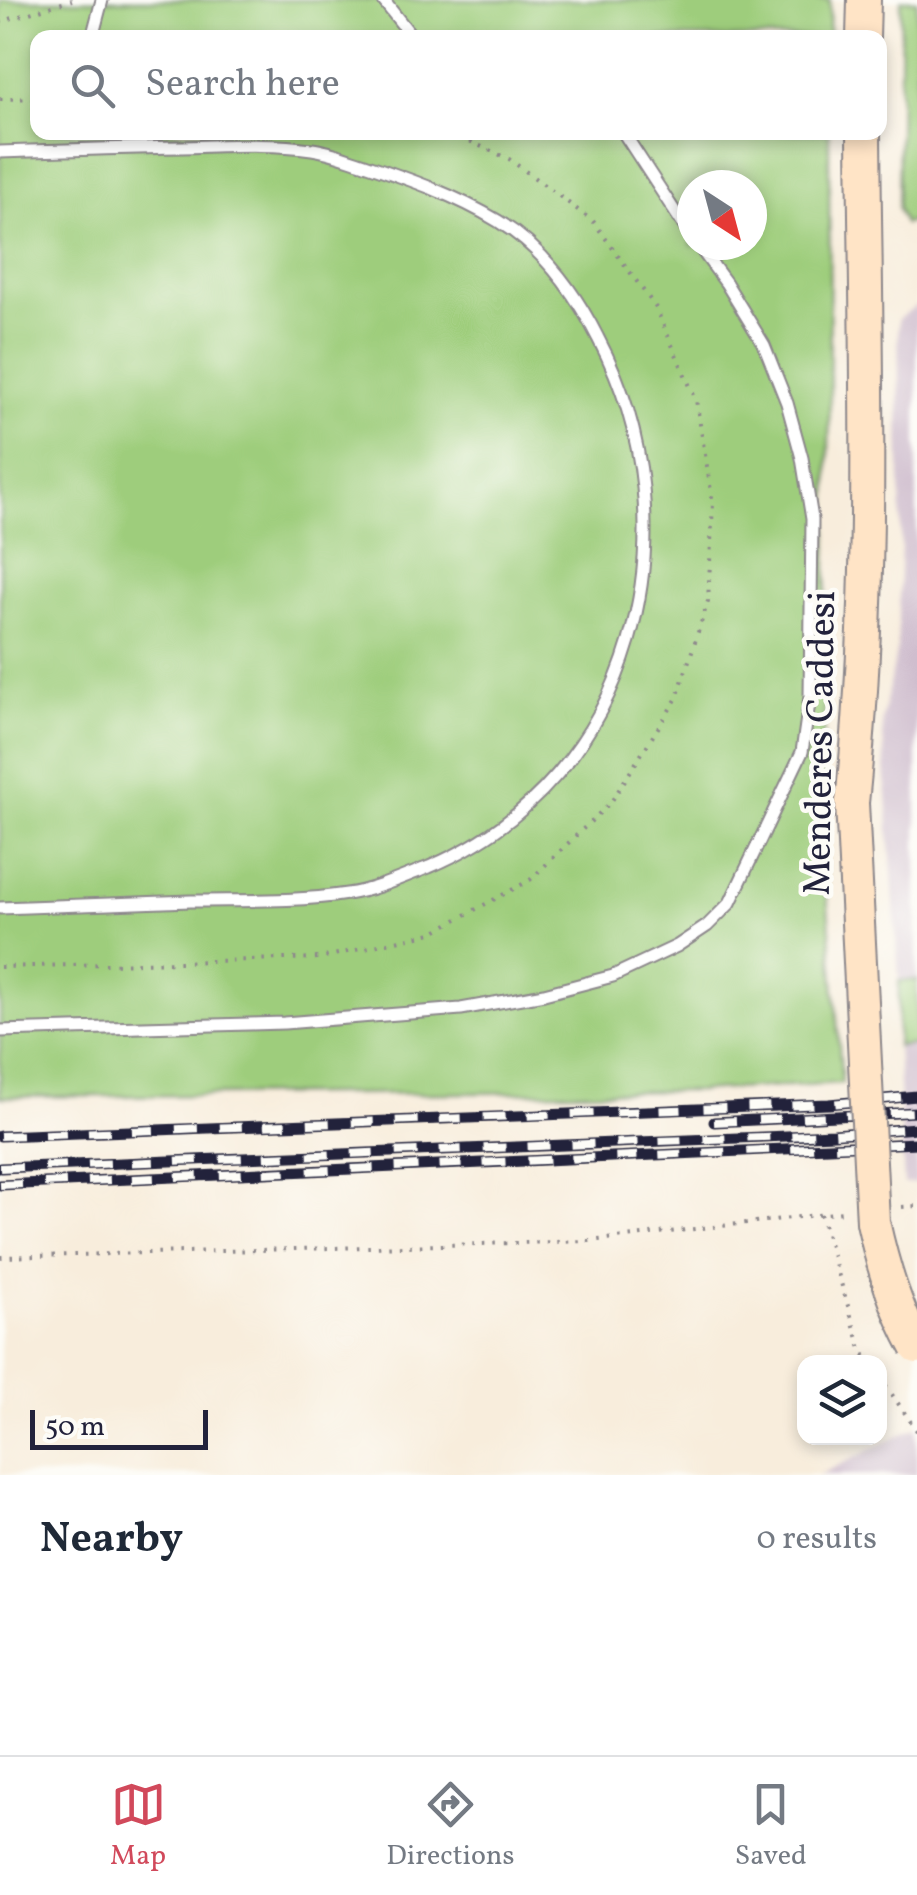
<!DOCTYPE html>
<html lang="en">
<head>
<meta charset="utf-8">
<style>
	:root { --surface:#fff; --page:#f2f2f3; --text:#1f2937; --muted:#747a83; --line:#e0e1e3; --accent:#d1495b }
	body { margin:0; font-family:Vollkorn,serif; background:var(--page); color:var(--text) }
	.controls { position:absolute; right:30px; bottom:30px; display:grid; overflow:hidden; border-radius:20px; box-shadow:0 5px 15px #0003 }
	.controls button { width:90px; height:90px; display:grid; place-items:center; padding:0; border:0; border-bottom:2px solid var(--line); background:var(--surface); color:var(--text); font:50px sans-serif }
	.compass { position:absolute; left:677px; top:170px; width:90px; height:90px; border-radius:50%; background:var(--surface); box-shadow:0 5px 15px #0003; rotate:144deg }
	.scale { position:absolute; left:30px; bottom:25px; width:178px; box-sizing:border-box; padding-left:10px; border:5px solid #22223b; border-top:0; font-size:28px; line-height:35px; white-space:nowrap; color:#22223b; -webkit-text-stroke:8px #fdfcf7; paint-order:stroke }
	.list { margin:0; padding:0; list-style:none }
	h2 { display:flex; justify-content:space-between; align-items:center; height:130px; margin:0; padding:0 40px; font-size:42px }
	h2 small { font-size:32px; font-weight:400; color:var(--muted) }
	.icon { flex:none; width:55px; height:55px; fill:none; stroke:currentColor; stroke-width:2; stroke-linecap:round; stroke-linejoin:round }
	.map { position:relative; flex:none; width:917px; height:1475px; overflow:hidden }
	.search { position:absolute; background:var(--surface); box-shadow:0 5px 15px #0003; left:30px; right:30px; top:30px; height:110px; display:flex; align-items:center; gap:25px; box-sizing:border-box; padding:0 35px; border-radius:20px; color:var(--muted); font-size:38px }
	.sheet { height:280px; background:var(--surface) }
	nav { display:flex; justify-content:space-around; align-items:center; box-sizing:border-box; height:140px; border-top:2px solid var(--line); background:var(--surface); font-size:28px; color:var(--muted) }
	nav a { display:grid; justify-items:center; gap:5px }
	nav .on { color:var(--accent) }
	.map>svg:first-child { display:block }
</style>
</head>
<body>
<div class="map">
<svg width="917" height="1475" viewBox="0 0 917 1475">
	<rect width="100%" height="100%" fill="#fdfcf7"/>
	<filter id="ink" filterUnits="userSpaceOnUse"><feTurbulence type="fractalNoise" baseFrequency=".01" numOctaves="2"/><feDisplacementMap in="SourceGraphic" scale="20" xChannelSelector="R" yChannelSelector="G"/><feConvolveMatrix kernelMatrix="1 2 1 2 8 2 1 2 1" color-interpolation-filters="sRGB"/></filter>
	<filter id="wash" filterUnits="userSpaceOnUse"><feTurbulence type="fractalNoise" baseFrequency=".0048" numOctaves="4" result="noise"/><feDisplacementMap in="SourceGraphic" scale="40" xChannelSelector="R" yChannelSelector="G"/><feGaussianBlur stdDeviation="2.25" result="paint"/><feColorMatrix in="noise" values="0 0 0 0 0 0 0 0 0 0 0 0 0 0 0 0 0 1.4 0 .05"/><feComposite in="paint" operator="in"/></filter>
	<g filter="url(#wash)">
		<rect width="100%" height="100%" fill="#f8eddc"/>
		<!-- industrial -->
		<g fill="#cfbdce">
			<path d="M917,305v675l-18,1 -17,-261 15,-72 4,-102 -3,-227z"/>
			<path d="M917,1044v139l-13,1 -7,-138z"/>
			<path d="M917,1427v48h-98z"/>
		</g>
		<!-- green -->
		<g fill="#9ecd7b" stroke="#60785b" stroke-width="2.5" fill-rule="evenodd">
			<path d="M0,0h830l-1,38h-791v94l791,1 1,260 -8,435 20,255 -143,8 -699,6zM692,185h60v60h-60z"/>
			<path d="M901,0h16v221l-13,3 -6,-16z"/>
			<path d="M917,980v64l-20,2 2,-65z"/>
		</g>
	</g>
	<g filter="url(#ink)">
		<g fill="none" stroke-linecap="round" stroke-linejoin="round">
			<defs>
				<g id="service">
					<path d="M383,0l30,38"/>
					<path d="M92,38l10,-38"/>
					<path d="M623,132l69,106"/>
					<path d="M0,152c61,-2 122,-4 182,-5 44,-1 87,-4 130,2 17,2 34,9 50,14 47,16 93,32 136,58 44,27 77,71 100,117 100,189 39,442 -169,529 -26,10 -54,23 -82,27 -51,8 -105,6 -156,7 -64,2 -127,5 -191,7"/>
					<path d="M0,1031l284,-8 177,-14 83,-15 69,-18 64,-30 30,-20 23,-23 72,-151 8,-56 2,-177 -10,-61 -15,-55 -23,-58 -38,-62 -28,-38"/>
				</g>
				<g id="secondary">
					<path d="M863,38l1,-38"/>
					<path d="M852,803c23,-223 14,-447 12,-671"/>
				</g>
			</defs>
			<!-- service casing -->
			<use href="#service" stroke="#8d888c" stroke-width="15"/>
			<!-- secondary casing -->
			<use href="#secondary" stroke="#8d888c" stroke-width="36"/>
			<!-- path -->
			<g stroke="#8d888c" stroke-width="4" stroke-dasharray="2.5 8" stroke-linecap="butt">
				<path d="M0,22l72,-22"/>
				<path d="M0,99l38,-1"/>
				<path d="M0,967l320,-9 112,-25 98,-53 81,-78 66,-104 31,-97 5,-98 -17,-103 -40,-92 -63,-87 -84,-62 -60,-27"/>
				<path d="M902,1207l15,-1"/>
				<path d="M820,1214l42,138 8,10"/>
				<path d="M0,1257l590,-16 253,-29"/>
				<path d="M880,1377l37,54"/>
			</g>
			<!-- service -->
			<use href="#service" stroke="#fff" stroke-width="11"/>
			<!-- secondary -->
			<use href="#secondary" stroke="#ffe4c6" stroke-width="32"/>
			<defs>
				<g id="rail">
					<path d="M714,1122l203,-10"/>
					<path d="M0,1136l829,-32 88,-8"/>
					<path d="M0,1168l834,-34 83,-6"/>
					<path d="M0,1185l917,-42"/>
				</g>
			</defs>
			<!-- rail casing -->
			<use href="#rail" stroke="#22223b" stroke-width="11"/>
			<!-- rail -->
			<use href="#rail" stroke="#fdfcf7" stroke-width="8" stroke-dasharray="22" stroke-linecap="butt"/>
			<defs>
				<path id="secondary-bridge" d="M852,803l21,419c10,45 22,85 44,125"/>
			</defs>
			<!-- secondary-bridge casing -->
			<use href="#secondary-bridge" stroke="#8d888c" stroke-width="36" stroke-linecap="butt"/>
			<!-- secondary-bridge -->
			<use href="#secondary-bridge" stroke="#ffe4c6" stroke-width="32"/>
		</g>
	</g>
	<g text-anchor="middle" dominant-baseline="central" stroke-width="9" stroke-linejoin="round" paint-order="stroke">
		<!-- street labels -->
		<g font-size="38" fill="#22223b" stroke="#fdfcf7">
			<text transform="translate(822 743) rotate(-89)">Menderes Caddesi</text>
		</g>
	</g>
</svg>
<div class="controls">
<button><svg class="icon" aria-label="layers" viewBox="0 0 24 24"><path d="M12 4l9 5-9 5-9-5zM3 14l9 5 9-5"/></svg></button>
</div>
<svg class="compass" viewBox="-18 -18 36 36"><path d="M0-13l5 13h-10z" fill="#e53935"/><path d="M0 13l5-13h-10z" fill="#747a83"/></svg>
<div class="scale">50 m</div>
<div class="search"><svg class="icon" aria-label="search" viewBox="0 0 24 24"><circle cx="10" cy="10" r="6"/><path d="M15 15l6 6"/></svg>Search here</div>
</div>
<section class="sheet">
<h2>Nearby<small>0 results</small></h2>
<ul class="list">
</ul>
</section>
<nav>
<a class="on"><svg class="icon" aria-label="map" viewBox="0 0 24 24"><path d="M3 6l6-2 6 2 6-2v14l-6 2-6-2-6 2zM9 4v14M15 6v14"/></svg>Map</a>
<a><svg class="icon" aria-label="directions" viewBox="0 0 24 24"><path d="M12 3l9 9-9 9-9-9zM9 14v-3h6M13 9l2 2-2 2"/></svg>Directions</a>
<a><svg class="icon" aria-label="saved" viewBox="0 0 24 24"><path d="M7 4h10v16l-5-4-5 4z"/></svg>Saved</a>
</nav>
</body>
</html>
